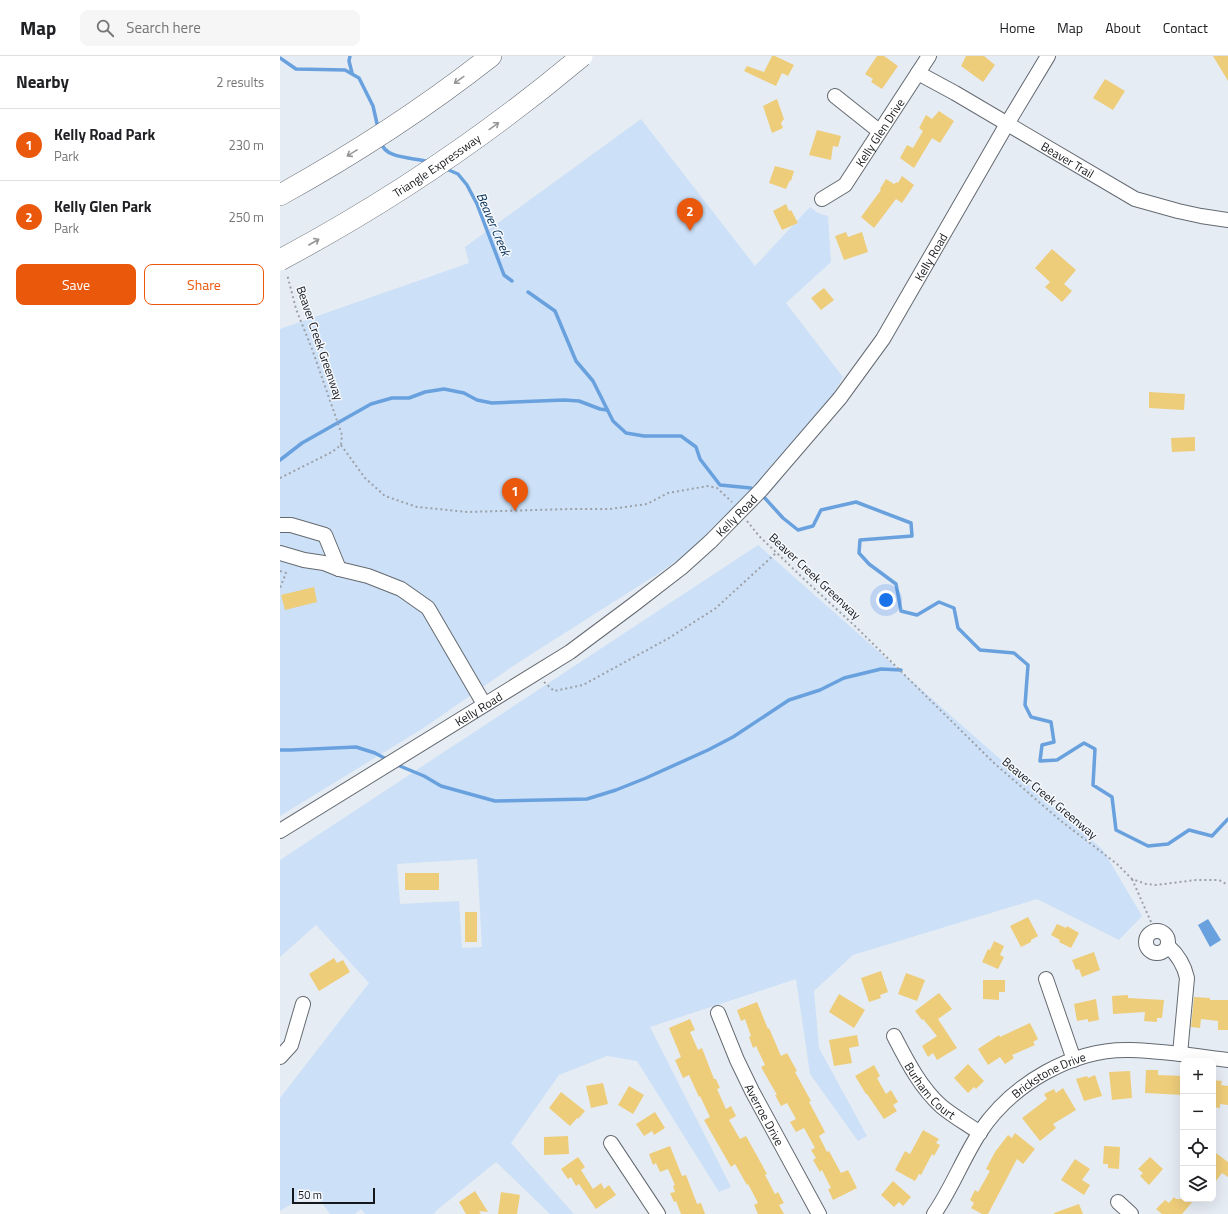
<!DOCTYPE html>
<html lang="en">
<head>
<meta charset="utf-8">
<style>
	:root { --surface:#fff; --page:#f6f6f6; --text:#202124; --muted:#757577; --line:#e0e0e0; --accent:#ea580c }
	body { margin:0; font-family:"Titillium Web",sans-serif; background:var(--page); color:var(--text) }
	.controls { position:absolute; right:12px; bottom:12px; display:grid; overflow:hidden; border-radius:8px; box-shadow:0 4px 16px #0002 }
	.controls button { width:36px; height:36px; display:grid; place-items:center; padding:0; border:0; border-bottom:1px solid var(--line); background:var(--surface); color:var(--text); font:20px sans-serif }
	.scale { position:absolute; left:12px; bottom:10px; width:83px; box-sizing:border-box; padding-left:4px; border:2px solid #15171a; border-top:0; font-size:11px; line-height:14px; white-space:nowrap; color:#15171a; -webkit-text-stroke:3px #f5f9fe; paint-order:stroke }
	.you { position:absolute; left:606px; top:544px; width:14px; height:14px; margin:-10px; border:3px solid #fff; border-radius:50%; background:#1a73e8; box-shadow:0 0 0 6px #1a73e833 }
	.badge { display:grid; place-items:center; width:26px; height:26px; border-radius:50%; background:var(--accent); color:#fff; font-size:13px; font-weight:700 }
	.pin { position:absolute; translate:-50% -33px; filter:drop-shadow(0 1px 2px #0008) }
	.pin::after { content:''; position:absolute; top:21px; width:14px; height:12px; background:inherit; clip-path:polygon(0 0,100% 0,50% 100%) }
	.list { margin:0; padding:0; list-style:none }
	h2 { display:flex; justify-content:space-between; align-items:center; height:52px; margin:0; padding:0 16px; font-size:17px }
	h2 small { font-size:13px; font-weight:400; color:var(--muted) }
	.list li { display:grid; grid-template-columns:26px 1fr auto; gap:12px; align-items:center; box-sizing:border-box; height:72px; padding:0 16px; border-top:1px solid var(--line) }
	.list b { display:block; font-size:15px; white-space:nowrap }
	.list p { margin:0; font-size:13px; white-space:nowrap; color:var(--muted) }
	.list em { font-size:13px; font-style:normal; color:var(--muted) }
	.actions { display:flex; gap:8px; padding:12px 16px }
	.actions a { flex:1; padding:9px 0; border:1px solid var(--accent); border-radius:8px; text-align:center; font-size:14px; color:var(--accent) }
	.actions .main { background:var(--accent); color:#fff }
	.icon { flex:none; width:22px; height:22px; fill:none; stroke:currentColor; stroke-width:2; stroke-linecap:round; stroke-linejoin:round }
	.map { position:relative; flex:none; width:948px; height:1158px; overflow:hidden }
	header { display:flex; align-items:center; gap:24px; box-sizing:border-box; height:56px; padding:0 20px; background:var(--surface); border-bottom:1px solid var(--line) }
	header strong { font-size:19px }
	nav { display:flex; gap:22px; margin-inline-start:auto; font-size:14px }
	.search { width:280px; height:36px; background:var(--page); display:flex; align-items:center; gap:10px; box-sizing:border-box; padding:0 14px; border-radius:8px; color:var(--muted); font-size:15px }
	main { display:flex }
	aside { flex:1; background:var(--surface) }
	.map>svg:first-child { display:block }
</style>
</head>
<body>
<header>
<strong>Map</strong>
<div class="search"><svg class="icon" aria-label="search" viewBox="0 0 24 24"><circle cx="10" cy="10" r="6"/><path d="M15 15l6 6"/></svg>Search here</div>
<nav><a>Home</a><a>Map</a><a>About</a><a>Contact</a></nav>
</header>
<main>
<aside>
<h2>Nearby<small>2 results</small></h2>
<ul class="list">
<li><span class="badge">1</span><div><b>Kelly Road Park</b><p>Park</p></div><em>230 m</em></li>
<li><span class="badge">2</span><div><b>Kelly Glen Park</b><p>Park</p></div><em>250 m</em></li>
</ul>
<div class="actions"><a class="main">Save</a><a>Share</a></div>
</aside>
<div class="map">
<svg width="948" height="1158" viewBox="0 0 948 1158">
	<rect width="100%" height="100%" fill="#e6ecf4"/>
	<!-- green -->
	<g fill="#cce0f7" fill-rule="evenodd">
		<path d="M361,63l114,147 55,-59 8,6 10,3 3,46 -45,41 57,74 -44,78 -24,32 -19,20 -100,68 -140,89 -94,65 -142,87v-487l189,-66 -4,-16z"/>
		<path d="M478,489l345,305 39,66 -23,24 -82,-41 -184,56 -39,36 5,57 48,88 -9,5 -48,-67 -14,-95 -146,48 81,160 -12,5 -82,-131 -30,-5 -48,19 -48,68 63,71h-24l-54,-52 -59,48 -3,4h-69l-4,-5 -6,5h-25l-17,-23 -33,20v-113l89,-115 -53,-58 -36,32v-97zM197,803l5,88 -20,1 -3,-47 -59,3 -3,-40z"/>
	</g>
	<!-- water -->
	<path fill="#68a1de" d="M928,863l13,21 -11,7 -12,-22z"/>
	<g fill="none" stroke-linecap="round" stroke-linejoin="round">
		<!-- stream -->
		<g stroke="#68a1de" stroke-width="3.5">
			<path d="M70,0l-1,5 3,12"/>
			<path d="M0,2l16,11 49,1 14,8 14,28 5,22"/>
			<path d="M101,86c4,18 34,15 48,20"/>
			<path d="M164,112l14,6 9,11 10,19 27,71 8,6"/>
			<path d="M248,236l27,19 21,50 17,20 20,40 13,12 18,3h37l15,11 4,12 20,26 31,3"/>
			<path d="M0,404l22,-17 69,-39 21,-6h17l16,-6 19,-3 20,4 13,7 15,3 72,-3 15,1 21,8 7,1"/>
			<path d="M482,439l21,23 15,12 15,-4 8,-16 35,-8 55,21 1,13 -52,4 -1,13 10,11 27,20 5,27 16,4 22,-13 15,6 4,20 22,22 34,3 14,12 -3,40 6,12 20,5 3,20 -12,3 -2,16 17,-1 27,-17 11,6 -2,36 19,12 4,33 32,16 20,-2 21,-14 23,6 16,-17"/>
			<path d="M0,694h11l65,-3 19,6 13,7"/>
			<path d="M115,708l29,12 17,10 54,15 92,-2 29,-9 30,-12 62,-28 25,-13 56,-37 31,-10 24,-12 37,-9 20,1"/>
		</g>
	</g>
	<!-- building -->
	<g fill="#eecd7a">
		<path d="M492,0h3l19,9 -6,11 -6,-3 -6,13 -32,-15 3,-5 17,6z"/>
		<path d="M597,0h7l14,10 -16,23 -11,-7 2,-3 -8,-5z"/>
		<path d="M686,0h18l11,9 -12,17 -22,-16z"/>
		<path d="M933,0h15v25z"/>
		<path d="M825,23l20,12 -12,19 -20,-12z"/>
		<path d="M497,43l7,20 -3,4 2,5 -11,5 -9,-27z"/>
		<path d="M659,55l15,10 -14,22 -8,-5 -18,30 -14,-10 7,-13 6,3 10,-17 -4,-3 7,-13 6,4z"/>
		<path d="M537,74l24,6 -3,11 -5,-1 -2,14 -22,-5z"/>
		<path d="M495,110l19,5 -3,10 -1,-1 -4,9 -17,-6z"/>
		<path d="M622,120l12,9 -12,18 -6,-4 -22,29 -13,-11 20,-27 -1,-1 6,-10 8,5 3,-2 1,1z"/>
		<path d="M506,148l3,7 2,-1 7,13 -16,7 -9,-19z"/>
		<path d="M566,176l2,5 14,-5 6,20 -24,8 -9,-24z"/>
		<path d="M772,193l24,21 -12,14 8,7 -10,11 -17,-15 5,-5 -15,-14z"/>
		<path d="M544,232l10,12 -13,10 -10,-12z"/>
		<path d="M869,336l36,2 -1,16 -35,-2z"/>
		<path d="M915,381v14l-23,1 -1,-14z"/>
		<path d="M34,531l3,15 -32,8 -4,-15z"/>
		<rect x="125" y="817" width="34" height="17"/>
		<rect x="185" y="856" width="12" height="30"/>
		<path d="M748,861l10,19 -7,4v2l-10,5 -11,-21z"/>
		<path d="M777,868l9,4 1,-2 12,7 -8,15 -12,-6 1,-2 -9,-5z"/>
		<path d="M714,885l10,5 -4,9 4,2 -6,12 -16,-7 6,-13 2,1z"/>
		<path d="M814,896l6,18 -18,7 -3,-8 -3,1 -4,-10z"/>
		<path d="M54,902l3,5 6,-3 7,12 -31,19 -10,-17z"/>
		<path d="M601,915l7,21 -8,3 1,3 -12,4 -8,-24z"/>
		<path d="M626,917l19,7 -8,21 -19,-7z"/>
		<path d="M703,924h22v12h-6v8l-16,-1z"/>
		<path d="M659,937l13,16 -14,10 19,29 -20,12 -4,-7 -5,4 -6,-11 15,-10 -14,-17 -1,1 -7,-9z"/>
		<path d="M559,938l26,16 -11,18 -25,-16z"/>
		<path d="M848,939v3l36,2 -2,18h-5v4l-13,-1 1,-9 -32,2 -1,-18z"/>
		<path d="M914,941l16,1v2h18v30h-10v-9l-17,-2 -1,9 -9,-1z"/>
		<path d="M816,943l3,21 -11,2v-3l-11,2 -3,-17z"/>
		<path d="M477,946l11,27 1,-1 12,28 6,-3 10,18 -2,1 16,29 -2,1 16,30 -6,4 8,16 2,-1 12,22 7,-3 9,18 -24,12 -5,-11 3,-1 -9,-18 -2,2 -7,-12 3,-2 -5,-8 4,-2 -11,-20 -8,4 -6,-10 6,-3 -9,-16 -6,3 -6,-11h2l-16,-28 4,-2 -9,-19 -3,2 -4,-11 2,-1 -6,-17 -4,2 -4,-11z"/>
		<path d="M410,963l5,11 -5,2 8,18 4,-2 12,31h2l4,9 -3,1 9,20 5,-3 5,10 -7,4 11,19 6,-3 21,38 -2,1 10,19 3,-2 6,11 -5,2 5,9h-26l-4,-9 4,-2 -10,-19 -1,1 -12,-21 -4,3 -27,-47 6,-3 -10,-21 -1,1 -10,-22 -6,3 -8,-18 6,-3 -12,-29z"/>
		<path d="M750,967l8,16 -5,3 2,3 -23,10 2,3 -9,6 -5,-7 -12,8 -10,-16 21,-14 1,2z"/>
		<path d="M577,979l2,11 -10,2 3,15 -18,3 -5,-26z"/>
		<path d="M688,1008l16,17 -8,8 -2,-2 -6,6 -14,-15z"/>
		<path d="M594,1009l6,11 -3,2 9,16 5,-4 7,12 -5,3 4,6 -13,8 -17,-25h-1l-11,-18z"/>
		<path d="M866,1014h12v5l25,1v19l-38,-2z"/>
		<path d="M850,1015l2,27 -20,2 -3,-28z"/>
		<path d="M815,1019l7,21 -18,5 -8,-22 11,-3 1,2z"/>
		<path d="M933,1024l9,1 -1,4 7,1v19l-8,-1v4l-7,-1z"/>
		<path d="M323,1027l5,21 -17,4 -5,-22z"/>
		<path d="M349,1030l15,9 -11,19 -15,-9z"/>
		<path d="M783,1032l13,22 -23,14 3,4 -16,13 -18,-23 25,-19 -3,-5 10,-5 2,4z"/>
		<path d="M281,1036l24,19 -7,8 -1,-1 -7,8 -21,-18z"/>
		<path d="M375,1056l10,16 -11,7 -2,-4 -8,5 -8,-12z"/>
		<path d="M643,1074l16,9 -3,4 4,2 -6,11 -2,-2 -11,21 -2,-1 -4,7 -20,-11 10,-19 5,3z"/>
		<path d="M735,1077l20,16 -12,15 -6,-5 -29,55h-6l-11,-6 3,-5 -4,-3 5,-10 3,2 12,-21 -4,-2 9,-17 13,-17 4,3z"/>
		<path d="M288,1080l1,18 -25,1v-18z"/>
		<path d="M390,1090l12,30 4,-1 11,29 4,-1 4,11h-24l-5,-13 -2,1 -4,-9 5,-1 -2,-6 2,-1 -7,-16 -8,3 -4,-9 -3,2 -4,-11z"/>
		<path d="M824,1090l16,1 -1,22 -11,-1v-4h-5z"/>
		<path d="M933,1095l15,11v15l-6,-4 -9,12z"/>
		<path d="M298,1101l7,10 -4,3 12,19 8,-6 3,6 5,-4 7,10 -20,14 -17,-25 -3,2 -5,-9 -3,2 -7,-10z"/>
		<path d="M870,1101l13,12 -14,16 -9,-9 3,-3 -5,-4z"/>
		<path d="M795,1103l15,10 -8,11 8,5 -6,10 -23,-15z"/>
		<path d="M613,1125l18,16 -8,9 -4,-4 -5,5 -13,-12z"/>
		<path d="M195,1135l13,21 -9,-1 2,3h-15l-7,-12z"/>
		<path d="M221,1136l19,3 -3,19h-19z"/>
		<path d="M894,1141l2,2h19l-13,15h-20l-6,-5 9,-9 4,3z"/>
		<path d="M799,1148l4,10h-29v-1z"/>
	</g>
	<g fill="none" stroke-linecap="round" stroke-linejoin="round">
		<defs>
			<g id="minor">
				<path id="s1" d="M638,17l37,20 180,106 43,12 23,5 27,4"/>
				<path d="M555,40l44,35"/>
				<path id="s2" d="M542,143l23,-14 84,-129"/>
				<path id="s3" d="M560,342l43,-59 124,-215 41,-68"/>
				<path d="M0,469h11l34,10 14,34"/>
				<path d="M0,497l24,7 20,3 15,6 29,7 33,13 27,19 56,96"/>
				<path id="s4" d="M0,775l290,-179 63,-47 48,-37 30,-27"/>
				<circle cx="877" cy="886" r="11"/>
				<path d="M888,890c10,9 16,18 19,32l-7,76"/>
				<path d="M766,923l28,81"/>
				<path id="s5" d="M438,957l19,47 15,31 67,123"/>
				<path id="s6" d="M614,980c13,25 26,51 47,70 12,10 26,18 39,27"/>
				<path d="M0,1001l11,-12 12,-41"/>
				<path d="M331,1087l47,71"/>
				<path d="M838,1146l13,12"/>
				<path id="s7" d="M654,1158c18,-26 29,-56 46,-82 32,-48 93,-84 151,-82 33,1 65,6 97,10"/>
			</g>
			<path id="highway" d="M0,139c74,-41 145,-87 211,-139"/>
		</defs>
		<!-- minor casing -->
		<use href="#minor" stroke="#646a70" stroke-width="16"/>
		<!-- highway casing -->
		<use href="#highway" stroke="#646a70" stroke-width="22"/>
		<!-- path -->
		<g stroke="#9ca0a7" stroke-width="2" stroke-dasharray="2 3" stroke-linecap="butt">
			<path d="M61,389l24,33 20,18 32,11 50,5 103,-3h40l37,-5 21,-11 40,-7 9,2 15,14"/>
			<path d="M0,422l52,-26 9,-7 1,-10 -30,-86 -16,-40 -9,-35"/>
			<path d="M467,465l12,15 47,45 50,46 139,137 66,57 56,43 15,15 14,5 10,1 40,-5h23l9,5"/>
			<path d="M0,515l6,2 -6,15"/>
			<path d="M264,626l10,9 29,-6 86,-47 47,-30 60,-55"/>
			<path d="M852,823l23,52"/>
		</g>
		<!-- minor -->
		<use href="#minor" stroke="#fff" stroke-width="14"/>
		<!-- highway -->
		<use href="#highway" stroke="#fff" stroke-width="21"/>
		<defs>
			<g id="minor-bridge">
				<path id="s8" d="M431,485l50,-51 79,-92"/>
			</g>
			<g id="highway-bridge">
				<path id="s9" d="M0,204c107,-57 209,-126 302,-204"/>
			</g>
		</defs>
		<!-- minor-bridge casing -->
		<use href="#minor-bridge" stroke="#646a70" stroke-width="16" stroke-linecap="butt"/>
		<!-- highway-bridge casing -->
		<use href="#highway-bridge" stroke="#646a70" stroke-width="22" stroke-linecap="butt"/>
		<!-- minor-bridge -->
		<use href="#minor-bridge" stroke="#fff" stroke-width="14"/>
		<!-- highway-bridge -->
		<use href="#highway-bridge" stroke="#fff" stroke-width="21"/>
	</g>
	<!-- one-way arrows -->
	<defs><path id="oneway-shaft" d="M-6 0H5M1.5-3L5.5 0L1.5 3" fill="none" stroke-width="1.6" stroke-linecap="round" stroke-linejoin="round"/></defs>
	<g stroke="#969798">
		<use href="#oneway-shaft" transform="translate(179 24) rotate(144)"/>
		<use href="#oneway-shaft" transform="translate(214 70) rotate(-36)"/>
		<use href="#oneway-shaft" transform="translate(72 97) rotate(148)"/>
		<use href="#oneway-shaft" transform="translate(34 186) rotate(-30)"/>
	</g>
	<g text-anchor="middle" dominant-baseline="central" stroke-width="3" stroke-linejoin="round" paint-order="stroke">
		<!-- street labels -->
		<g font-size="12" fill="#15171a" stroke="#f5f9fe">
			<text stroke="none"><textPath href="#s2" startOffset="90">Kelly Glen Drive</textPath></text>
			<text stroke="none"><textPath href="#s1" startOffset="173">Beaver Trail</textPath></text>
			<text stroke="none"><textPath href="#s9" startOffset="183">Triangle Expressway</textPath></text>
			<text stroke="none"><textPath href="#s3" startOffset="168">Kelly Road</textPath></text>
			<text transform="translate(40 287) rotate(71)">Beaver Creek Greenway</text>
			<text stroke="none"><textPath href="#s8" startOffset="36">Kelly Road</textPath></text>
			<text transform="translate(535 520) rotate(43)">Beaver Creek Greenway</text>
			<text stroke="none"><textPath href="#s4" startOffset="233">Kelly Road</textPath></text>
			<text transform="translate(770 742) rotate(40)">Beaver Creek Greenway</text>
			<text stroke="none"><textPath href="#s7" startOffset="185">Brickstone Drive</textPath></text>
			<text stroke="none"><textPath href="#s6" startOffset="66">Burham Court</textPath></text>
			<text stroke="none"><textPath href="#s5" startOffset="112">Averroe Drive</textPath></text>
		</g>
		<!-- water labels -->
		<g font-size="13" font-style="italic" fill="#032d54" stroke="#f5f9fe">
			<text transform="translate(214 168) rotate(67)">Beaver Creek</text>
		</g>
	</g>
</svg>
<div class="controls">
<button>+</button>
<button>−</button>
<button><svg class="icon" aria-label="locate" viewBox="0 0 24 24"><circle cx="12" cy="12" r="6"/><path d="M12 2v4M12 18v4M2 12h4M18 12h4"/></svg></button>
<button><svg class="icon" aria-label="layers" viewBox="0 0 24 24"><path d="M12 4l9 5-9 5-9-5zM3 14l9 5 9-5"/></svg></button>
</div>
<div class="scale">50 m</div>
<div class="you"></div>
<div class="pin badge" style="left:235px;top:455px">1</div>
<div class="pin badge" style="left:410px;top:175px">2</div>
</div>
</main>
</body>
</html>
